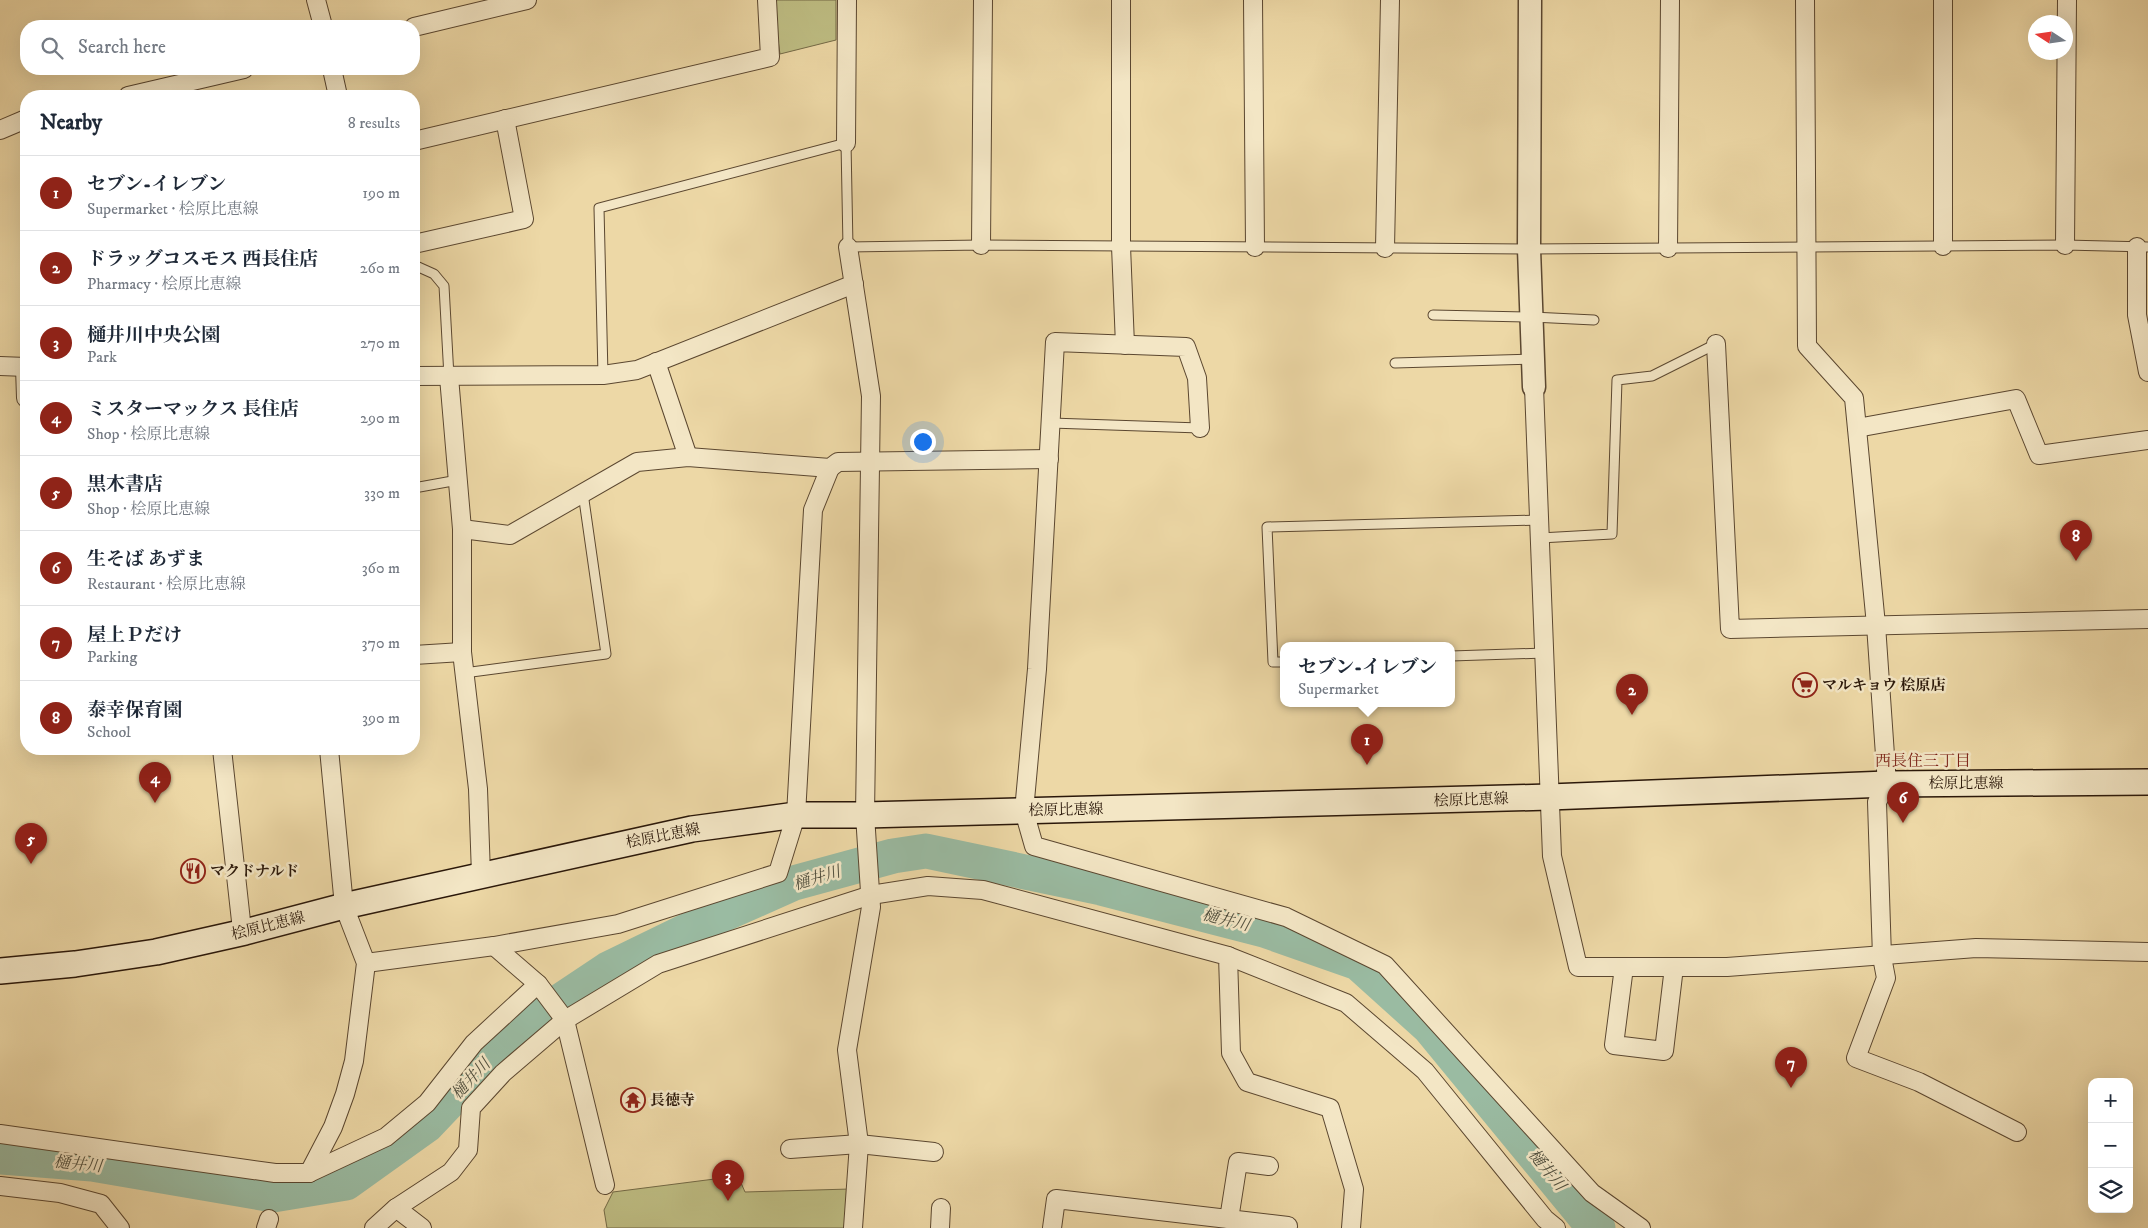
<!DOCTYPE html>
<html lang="en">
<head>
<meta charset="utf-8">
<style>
	:root { --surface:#fff; --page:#f6f6f7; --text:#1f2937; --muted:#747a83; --line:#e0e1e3; --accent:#8f2418 }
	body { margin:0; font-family:"IM FELL DW Pica","Noto Serif JP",serif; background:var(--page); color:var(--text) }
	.controls { position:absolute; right:15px; bottom:15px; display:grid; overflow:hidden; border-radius:10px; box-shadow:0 5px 20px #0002 }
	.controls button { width:45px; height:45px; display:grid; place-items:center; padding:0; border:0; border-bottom:1px solid var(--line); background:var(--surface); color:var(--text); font:25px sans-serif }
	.compass { position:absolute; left:2028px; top:15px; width:45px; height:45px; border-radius:50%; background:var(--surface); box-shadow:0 5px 20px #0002; rotate:282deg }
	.you { position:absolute; left:922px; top:441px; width:18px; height:18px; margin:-12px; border:4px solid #fff; border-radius:50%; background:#1a73e8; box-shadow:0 0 0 8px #1a73e833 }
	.badge { display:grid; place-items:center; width:32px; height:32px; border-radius:50%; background:var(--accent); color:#fff; font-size:16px; font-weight:700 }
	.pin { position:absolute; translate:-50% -41px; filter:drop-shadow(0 1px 2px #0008) }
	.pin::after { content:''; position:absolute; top:26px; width:18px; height:15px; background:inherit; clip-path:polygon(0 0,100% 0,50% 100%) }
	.popup { position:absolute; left:1280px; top:642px; width:175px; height:65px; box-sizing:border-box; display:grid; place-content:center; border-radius:10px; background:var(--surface); filter:drop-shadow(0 1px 4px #0005); font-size:16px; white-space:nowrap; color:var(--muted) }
	.popup b { font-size:19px; color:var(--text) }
	.popup::after { content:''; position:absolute; left:50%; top:100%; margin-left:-10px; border:10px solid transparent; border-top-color:var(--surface) }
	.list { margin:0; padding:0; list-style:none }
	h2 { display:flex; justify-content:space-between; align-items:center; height:65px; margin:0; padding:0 20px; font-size:21px }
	h2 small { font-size:16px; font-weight:400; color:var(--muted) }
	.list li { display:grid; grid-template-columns:32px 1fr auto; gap:15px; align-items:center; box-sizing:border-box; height:75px; padding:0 20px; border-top:1px solid var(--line) }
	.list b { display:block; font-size:19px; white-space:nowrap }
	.list p { margin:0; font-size:16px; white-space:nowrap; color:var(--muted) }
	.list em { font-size:16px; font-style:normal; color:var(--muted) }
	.icon { flex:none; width:28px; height:28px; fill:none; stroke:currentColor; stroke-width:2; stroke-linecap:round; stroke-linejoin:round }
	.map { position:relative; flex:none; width:2148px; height:1228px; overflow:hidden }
	.search { position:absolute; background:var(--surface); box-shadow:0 5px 20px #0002; left:20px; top:20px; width:400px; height:55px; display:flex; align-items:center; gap:12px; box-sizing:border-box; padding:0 18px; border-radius:20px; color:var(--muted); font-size:19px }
	.panel { position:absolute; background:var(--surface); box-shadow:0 5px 20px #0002; left:20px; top:90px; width:400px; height:665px; border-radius:20px }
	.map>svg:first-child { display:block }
</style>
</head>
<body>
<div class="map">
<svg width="2148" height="1228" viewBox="0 0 2148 1228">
	<rect width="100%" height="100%" fill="#edd8a6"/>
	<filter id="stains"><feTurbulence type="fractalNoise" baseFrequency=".004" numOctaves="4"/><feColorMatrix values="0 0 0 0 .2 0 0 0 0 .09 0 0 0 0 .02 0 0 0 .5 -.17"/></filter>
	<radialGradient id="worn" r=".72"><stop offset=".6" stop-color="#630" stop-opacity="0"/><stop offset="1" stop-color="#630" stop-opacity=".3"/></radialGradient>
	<!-- green -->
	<g fill="#bebd83" stroke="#746a46">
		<path d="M772,0h64v40l-56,14z"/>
		<path d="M738,1176l7,16 105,-3 -5,39h-238l-3,-18 9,-18z"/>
	</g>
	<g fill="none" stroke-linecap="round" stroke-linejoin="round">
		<!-- river -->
		<path stroke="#9abba2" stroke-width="35" d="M0,1157l92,7 181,31 73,-12 81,-58 91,-96 90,-60 76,-37 110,-49 99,-27 33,-5 175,37 163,42 94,33 71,64 162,197 7,4"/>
		<defs>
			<g id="service">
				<path d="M414,265l20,9 10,12 5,91"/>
				<path d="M1433,315l99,2 62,3"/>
				<path d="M1395,363l138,-4"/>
				<path d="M603,375l-4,-167 247,-65 2,104 133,-2 548,4 536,-4 83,2"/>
				<path d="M1051,423l149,5"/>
				<path d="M414,488l44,-8"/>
				<path d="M1540,538l72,-4 5,-154 35,-4 64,-32"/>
				<path d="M1451,656l93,-3"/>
				<path d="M1283,662h-10l-6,-135 272,-7"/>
				<path d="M464,673l142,-19 -23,-161"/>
			</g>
			<g id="minor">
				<path d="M316,0l7,26"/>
				<path d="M1121,0v246l4,99"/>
				<path d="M1253,0l2,247"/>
				<path d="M1805,0l2,346 47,52 22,227 11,159 -10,18 5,155 4,21 -30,80 63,24 98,50"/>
				<path d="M414,27l113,-27"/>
				<path d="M332,69l6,27"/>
				<path d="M128,96l116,-27"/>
				<path d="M0,130l26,-11"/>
				<path d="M414,141l356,-84 -3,-57"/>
				<path d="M846,143l1,-143"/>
				<path d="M414,244l110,-25 -19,-100"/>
				<path d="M981,245l2,-245"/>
				<path d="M2065,245l2,-245"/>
				<path d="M1943,246v-246"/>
				<path d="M848,247l23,149 -6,419 6,92 -24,143 12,94 -6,84"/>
				<path d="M2137,247v68l11,57"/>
				<path d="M1385,248l5,-248"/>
				<path d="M1668,248l2,-248"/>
				<path d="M1716,344l14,285 418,-10"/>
				<path d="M656,362l32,95"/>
				<path d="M0,366l26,1"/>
				<path d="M25,367l1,31"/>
				<path d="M414,376l189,-1 34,-5 217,-86"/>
				<path d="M449,377l13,152v123l16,137 3,86"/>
				<path d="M1534,387l18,469 26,111h149l249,-19 172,4"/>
				<path d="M1200,428l-3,-50 -11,-31 -131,-5 -18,327 -13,142 10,35 252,71 99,48 207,228 49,35"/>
				<path d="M1857,428l159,-29 23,56 109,-15"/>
				<path d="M462,529l48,6 127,-73 51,-5 142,11 8,-6 211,-3"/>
				<path d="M414,655l48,-3"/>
				<path d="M222,749l19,172 4,11"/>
				<path d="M494,946l44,38 27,36 40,165"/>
				<path d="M1228,956l118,47 79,68 120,148 11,9"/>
				<path d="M366,963l128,-17 124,-22 160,-51 18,-58 17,-305 17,-42"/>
				<path d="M1624,967l-10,78 50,6 10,-84"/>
				<path d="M0,1134l275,39h34l24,-46 12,-33 9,-33 12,-98 -22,-57 -15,-157"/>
				<path d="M790,1149l69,-5 75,8"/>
				<path d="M309,1173l77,-36 41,-34 47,-60 64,-59"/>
				<path d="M0,1186l60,7 41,11 19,24"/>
				<path d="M396,1208l26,20"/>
				<path d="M1229,1219l9,-57 31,4"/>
				<path d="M266,1228l3,-9"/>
				<path d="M374,1228l22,-20 55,-36 17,-22 3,-42 32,-35 62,-53 93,-56 213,-69 57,-9 55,4 245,66 3,97 16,29 83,26 24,81 -3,39"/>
				<path d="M940,1228l1,-20"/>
				<path d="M1052,1228l4,-29 232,27 -1,2"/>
			</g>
			<path id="tertiary" d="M1530,0l-1,249 5,138"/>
			<path id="secondary" d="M0,971l75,-7 81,-12 89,-20 99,-26 348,-77 104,-14h69l684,-18 338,-13 261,-2"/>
		</defs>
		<!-- service casing -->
		<use href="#service" stroke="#5b4730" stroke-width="11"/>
		<!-- minor casing -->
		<use href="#minor" stroke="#5b4730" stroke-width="20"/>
		<!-- tertiary casing -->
		<use href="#tertiary" stroke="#5b4730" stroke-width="25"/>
		<!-- secondary casing -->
		<use href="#secondary" stroke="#2a1709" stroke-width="28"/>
		<!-- service -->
		<use href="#service" stroke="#f3e6c5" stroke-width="9"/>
		<!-- minor -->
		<use href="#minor" stroke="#f3e6c5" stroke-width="18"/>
		<!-- tertiary -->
		<use href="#tertiary" stroke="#f3e6c5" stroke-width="22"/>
		<!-- secondary -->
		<use href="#secondary" stroke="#f3e6c5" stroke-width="25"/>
	</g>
	<!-- icons -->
	<defs>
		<symbol id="supermarket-ring" viewBox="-11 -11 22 22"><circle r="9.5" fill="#f3e6c5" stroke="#8f2418" stroke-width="1.5"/><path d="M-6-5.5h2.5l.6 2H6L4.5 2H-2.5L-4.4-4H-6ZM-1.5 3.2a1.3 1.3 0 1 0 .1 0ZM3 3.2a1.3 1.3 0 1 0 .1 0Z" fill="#8f2418"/></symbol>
		<symbol id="restaurant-ring" viewBox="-11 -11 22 22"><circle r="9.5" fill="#f3e6c5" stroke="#8f2418" stroke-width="1.5"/><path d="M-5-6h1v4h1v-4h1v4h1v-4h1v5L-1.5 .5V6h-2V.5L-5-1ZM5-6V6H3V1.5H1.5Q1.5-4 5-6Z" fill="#8f2418"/></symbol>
		<symbol id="temple-ring" viewBox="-11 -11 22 22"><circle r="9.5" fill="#f3e6c5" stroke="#8f2418" stroke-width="1.5"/><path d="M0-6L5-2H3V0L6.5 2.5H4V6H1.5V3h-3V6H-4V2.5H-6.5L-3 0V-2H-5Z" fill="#8f2418"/></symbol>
	</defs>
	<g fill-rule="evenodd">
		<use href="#supermarket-ring" x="1791" y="671" width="28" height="28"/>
		<use href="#restaurant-ring" x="179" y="857" width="28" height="28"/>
		<use href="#temple-ring" x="619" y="1086" width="28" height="28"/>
	</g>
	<g text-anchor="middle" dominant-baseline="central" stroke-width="5" stroke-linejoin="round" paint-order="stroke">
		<!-- poi labels -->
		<g font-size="15" font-weight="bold" fill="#2a1709" stroke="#f3e6c5" text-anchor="start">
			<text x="1822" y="685">マルキョウ 桧原店</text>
			<text x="210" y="871">マクドナルド</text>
			<text x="650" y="1100">長徳寺</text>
		</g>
		<!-- street labels -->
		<g font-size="15" fill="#2a1709" stroke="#f3e6c5">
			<text x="1966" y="783">桧原比恵線</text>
			<text transform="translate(1471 800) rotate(-2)">桧原比恵線</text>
			<text transform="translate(1066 810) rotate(-1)">桧原比恵線</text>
			<text transform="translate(663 836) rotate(-11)">桧原比恵線</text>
			<text transform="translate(268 926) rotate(-14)">桧原比恵線</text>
		</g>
		<!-- neighbourhood labels -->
		<g font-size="16" fill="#7a1f14" stroke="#f3e6c5">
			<text x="1923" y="761">西長住三丁目</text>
		</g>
		<!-- water labels -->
		<g font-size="16" font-style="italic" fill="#51503f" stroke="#f3e6c5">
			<text transform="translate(817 878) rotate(-17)">樋井川</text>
			<text transform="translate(1226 920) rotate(14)">樋井川</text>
			<text transform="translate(471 1079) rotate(-47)">樋井川</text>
			<text transform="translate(78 1164) rotate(6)">樋井川</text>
			<text transform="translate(1547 1170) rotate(51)">樋井川</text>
		</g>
	</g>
	<rect width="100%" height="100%" filter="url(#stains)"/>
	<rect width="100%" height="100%" fill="url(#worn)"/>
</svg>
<div class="controls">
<button>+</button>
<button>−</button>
<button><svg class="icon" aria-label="layers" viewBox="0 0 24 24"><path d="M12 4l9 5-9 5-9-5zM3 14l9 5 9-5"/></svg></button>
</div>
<svg class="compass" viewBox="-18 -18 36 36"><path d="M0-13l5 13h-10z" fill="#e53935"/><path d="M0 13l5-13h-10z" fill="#747a83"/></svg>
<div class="you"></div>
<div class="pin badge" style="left:1367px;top:765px">1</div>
<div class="popup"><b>セブン-イレブン</b>Supermarket</div>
<div class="pin badge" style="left:1632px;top:715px">2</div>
<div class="pin badge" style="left:728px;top:1201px">3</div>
<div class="pin badge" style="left:155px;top:803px">4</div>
<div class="pin badge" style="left:31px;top:864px">5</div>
<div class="pin badge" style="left:1903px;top:823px">6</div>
<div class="pin badge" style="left:1791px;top:1088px">7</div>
<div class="pin badge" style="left:2076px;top:561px">8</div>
<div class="search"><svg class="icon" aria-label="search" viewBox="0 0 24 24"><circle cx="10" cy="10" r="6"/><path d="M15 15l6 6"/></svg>Search here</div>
<section class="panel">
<h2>Nearby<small>8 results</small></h2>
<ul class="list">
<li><span class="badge">1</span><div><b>セブン-イレブン</b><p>Supermarket · 桧原比恵線</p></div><em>190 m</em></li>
<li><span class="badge">2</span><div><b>ドラッグコスモス 西長住店</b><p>Pharmacy · 桧原比恵線</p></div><em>260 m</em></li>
<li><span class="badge">3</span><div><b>樋井川中央公園</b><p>Park</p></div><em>270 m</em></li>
<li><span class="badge">4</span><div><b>ミスターマックス 長住店</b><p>Shop · 桧原比恵線</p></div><em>290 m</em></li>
<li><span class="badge">5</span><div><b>黒木書店</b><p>Shop · 桧原比恵線</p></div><em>330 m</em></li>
<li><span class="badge">6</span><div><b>生そば あずま</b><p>Restaurant · 桧原比恵線</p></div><em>360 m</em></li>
<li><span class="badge">7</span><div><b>屋上Ｐだけ</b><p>Parking</p></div><em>370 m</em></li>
<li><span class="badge">8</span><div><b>泰幸保育園</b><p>School</p></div><em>390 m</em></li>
</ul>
</section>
</div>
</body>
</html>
